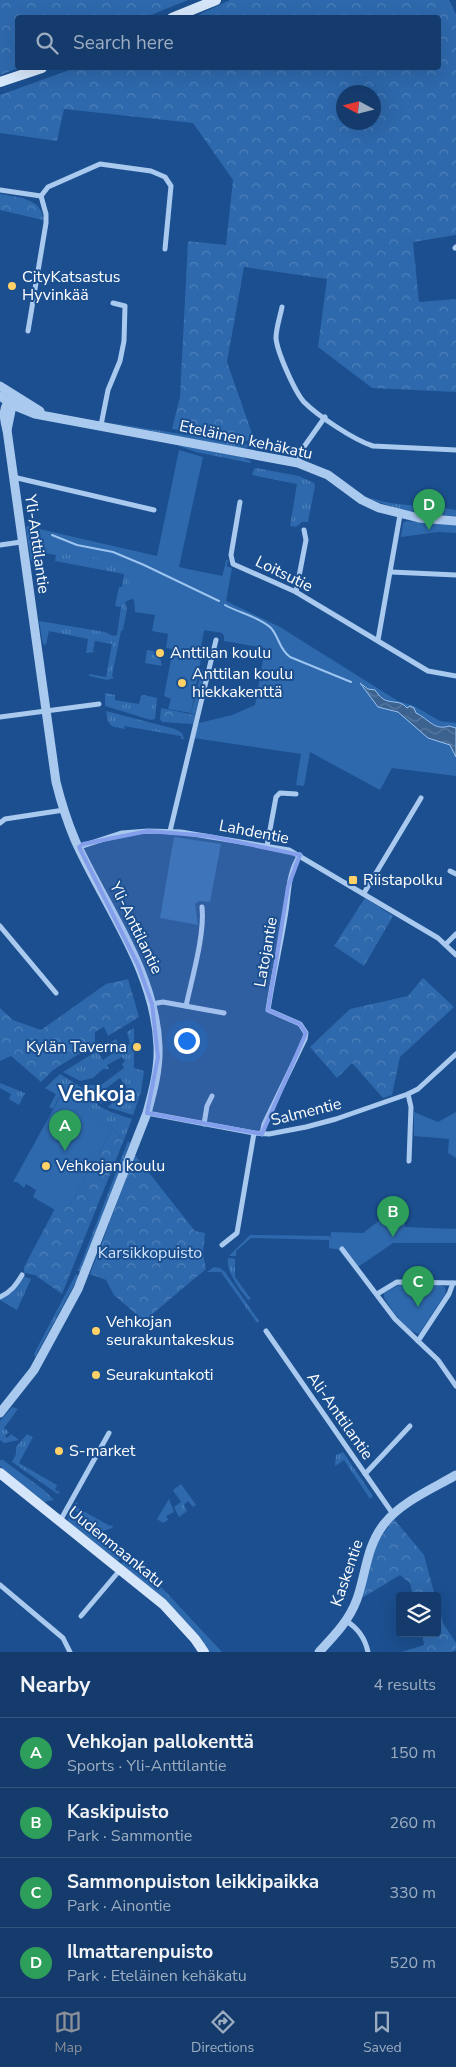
<!DOCTYPE html>
<html lang="en">
<head>
<meta charset="utf-8">
<style>
	:root { --surface:#143b6b; --page:#1d4271; --text:#f1f3f6; --muted:#9dadc1; --line:#33557e; --accent:#8c9099 }
	body { margin:0; font-family:"Nunito Sans",sans-serif; background:var(--page); color:var(--text) }
	.controls { position:absolute; right:15px; bottom:15px; display:grid; overflow:hidden; border-radius:5px; box-shadow:0 5px 20px #0002 }
	.controls button { width:45px; height:45px; display:grid; place-items:center; padding:0; border:0; border-bottom:1px solid var(--line); background:var(--surface); color:var(--text); font:25px sans-serif }
	.compass { position:absolute; left:336px; top:85px; width:45px; height:45px; border-radius:50%; background:var(--surface); box-shadow:0 5px 20px #0002; rotate:277deg }
	.you { position:absolute; left:186px; top:1040px; width:18px; height:18px; margin:-12px; border:4px solid #fff; border-radius:50%; background:#1a73e8; box-shadow:0 0 0 8px #1a73e833 }
	.badge { display:grid; place-items:center; width:32px; height:32px; border-radius:50%; background:var(--accent); color:#fff; font-size:16px; font-weight:700 }
	.pin { position:absolute; translate:-50% -41px; filter:drop-shadow(0 1px 2px #0008) }
	.pin::after { content:''; position:absolute; top:26px; width:18px; height:15px; background:inherit; clip-path:polygon(0 0,100% 0,50% 100%) }
	.list { margin:0; padding:0; list-style:none }
	h2 { display:flex; justify-content:space-between; align-items:center; height:65px; margin:0; padding:0 20px; font-size:21px }
	h2 small { font-size:16px; font-weight:400; color:var(--muted) }
	.list li { display:grid; grid-template-columns:32px 1fr auto; gap:15px; align-items:center; box-sizing:border-box; height:70px; padding:0 20px; border-top:1px solid var(--line) }
	.list b { display:block; font-size:19px; white-space:nowrap }
	.list p { margin:0; font-size:16px; white-space:nowrap; color:var(--muted) }
	.list em { font-size:16px; font-style:normal; color:var(--muted) }
	.icon { flex:none; width:28px; height:28px; fill:none; stroke:currentColor; stroke-width:2; stroke-linecap:round; stroke-linejoin:round }
	.map { position:relative; flex:none; width:456px; height:1652px; overflow:hidden }
	.search { position:absolute; background:var(--surface); box-shadow:0 5px 20px #0002; left:15px; right:15px; top:15px; height:55px; display:flex; align-items:center; gap:12px; box-sizing:border-box; padding:0 18px; border-radius:5px; color:var(--muted); font-size:19px }
	.sheet { height:345px; background:var(--surface) }
	nav { display:flex; justify-content:space-around; align-items:center; box-sizing:border-box; height:70px; border-top:1px solid var(--line); background:var(--surface); font-size:14px; color:var(--muted) }
	nav a { display:grid; justify-items:center; gap:2px }
	nav .on { color:var(--accent) }
	.map>svg:first-child { display:block }
</style>
</head>
<body>
<div class="map">
<svg width="456" height="1652" viewBox="0 0 456 1652">
	<defs>
		<pattern id="grass-tufts" width="24" height="20" patternUnits="userSpaceOnUse" patternTransform="scale(1.25)"><rect width="24" height="20" fill="#2e69ad"/><path d="M3 7l-1-3M5 7V3M7 7l1-3M15 17l-1-3M17 17v-4M19 17l1-3" fill="none" stroke="#4d80b9"/></pattern>
		<pattern id="forest-crowns" width="20" height="18" patternUnits="userSpaceOnUse" patternTransform="scale(1.25)"><rect width="20" height="18" fill="#2e69ad"/><path d="M2 6a3 3 0 1 1 6 0M12 15a3 3 0 1 1 6 0" fill="none" stroke="#4d80b9"/></pattern>
		<pattern id="water-waves" width="16" height="10" patternUnits="userSpaceOnUse" patternTransform="scale(1.25)"><rect width="16" height="10" fill="#3c6290"/><path d="M0 5q4-4 8 0t8 0" fill="none" stroke="#597aa1"/></pattern>
	</defs>
	<rect width="100%" height="100%" fill="#1b4f8f"/>
	<!-- grass -->
	<g fill="url(#grass-tufts)">
		<path d="M106,422l144,23 2,2 -12,1z"/>
		<path d="M178,444l63,13 10,4 -1,2 -54,-11 -17,-6z"/>
		<path d="M256,468l43,8 15,7 1,3 -7,36h-6l-6,5 -6,-1 7,-42 -45,-9 2,-6z"/>
		<path d="M371,498c28,10 56,6 85,12v6c-30,-1 -57,-5 -85,-17z"/>
		<path d="M26,526l52,13 61,21 84,16 3,-16h2l-14,71 -10,-1 -2,10 -71,-43 5,8 -4,-6 -7,3 2,7 -4,21 -2,1 -9,45 2,2 -7,2 -18,-4v-2l17,3 6,-33 -17,-3 -2,10 2,1 -9,1 2,-14 -39,-8 -3,14 -3,-1 -4,-23 66,11 8,4 4,-1 4,-28 -6,-1 4,-19h3l2,-13 -69,-13 1,-6 -19,-3 -2,9h-4z"/>
		<path d="M147,650l18,3 -5,4 2,9 -17,-3z"/>
		<path d="M202,669l1,2 -1,7 2,1 -9,36 -4,-2z"/>
		<path d="M105,693l10,2v5l24,4 2,-8 3,-1 13,3 -2,21 -4,1 -46,-14z"/>
		<path d="M106,711l69,18 7,4 2,6h-3v-3l-57,-10 1,3c-16,-3 -16,-2 -19,-18z"/>
		<path d="M134,1028v40l10,3 -3,21 -8,23 -26,-8 13,-9 7,-11 -7,-9 -19,14 4,6 -4,6 -17,-19h17l23,-17 -2,-4 3,-3 -3,-4 -15,8 2,4h-6l-10,9 -13,3 -17,-9 34,-21 6,9 10,-7 -3,-10 6,-4 5,10 9,-5 -3,-12z"/>
		<path d="M60,1074l21,13 18,19 12,6 21,7 -9,23 -10,-14 -54,-31 -6,12 -4,-2 7,-13 -11,-6z"/>
		<path d="M0,1083l25,10 -6,12 -10,-6 2,-5 -11,-6z"/>
		<path d="M128,1141l2,2 -49,129 -3,-1z"/>
		<path d="M250,1235l79,1 22,29 -13,-16 -9,-1v-8l-78,-2 -15,13v5h-7z"/>
		<path d="M228,1258l7,1v18l16,22 -3,1c-8,-11 -22,-27 -20,-42z"/>
		<path d="M214,1267l6,1 5,4 34,49 -2,2 -36,-51h-14z"/>
		<path d="M76,1274l3,2 -44,81 -1,-3z"/>
		<path d="M23,1276l8,3 -14,31 -17,-10 16,-12z"/>
		<path d="M12,1407l6,2 -14,19 5,4 -4,4 2,2 4,-4 8,6 -15,3 -4,-3v-19z"/>
		<path d="M27,1434l6,3 -14,26 36,21 2,1 -2,5 5,2 -2,2 -46,-32 4,-8v-7z"/>
		<path d="M343,1452l30,44 -3,3 -26,-39 -9,6 1,-11z"/>
		<path d="M0,1460h3l41,30 10,10 -10,2 -28,-21 -16,-15z"/>
		<path d="M181,1484l15,21 -3,2 -5,-6 -4,4 3,6 -8,6 -5,-10 7,-5 -8,-12z"/>
		<path d="M169,1499l5,13 -8,4 2,4 -5,3 -6,-4z"/>
		<path d="M77,1502h1l-2,5 34,19 3,-1 -1,3 -9,3 -32,-23z"/>
		<path d="M70,1513l54,40 -6,8 -49,-38 -2,-7z"/>
		<path d="M128,1556l36,34 58,62h-14c-24,-36 -54,-62 -87,-88z"/>
	</g>
	<!-- forest -->
	<g fill="url(#forest-crowns)" fill-rule="evenodd">
		<path d="M0,0h188l-42,17 -128,1v50h1l-19,7z"/>
		<path d="M230,0h219l7,14v221l-43,7 6,60 37,-3v93l-84,-4 -54,-41 9,-68 -83,-12 -17,95 28,80 -83,-13 8,-32 8,-156 38,4 7,-65 -40,-57 -129,-14 -7,32 -57,-8v-38l75,-27h363v-50l-244,-1zM344,92h30v30h-30z"/>
		<path d="M0,194c16,3 43,4 43,26l-43,-10z"/>
		<path d="M161,708l34,7 -2,9 -31,-2 -2,-3z"/>
		<path d="M365,898l28,18 -29,50 -30,-20z"/>
		<path d="M423,978l31,29 -54,50 -8,38 -9,3 -31,-35 -15,15 -27,-31 40,-38 58,-13z"/>
		<path d="M128,979l11,38 -31,19 -4,-9 -9,5v12l-42,26 -12,12 -30,-26 -11,5v-53l13,12 28,10 65,-46z"/>
		<path d="M113,1128l10,14 -61,152 -27,-19 -11,-2v-6l35,-66 10,6z"/>
		<path d="M135,1155l60,76 10,2 -2,21 3,15 -62,52 -30,-26 -8,-15 -16,-6z"/>
		<path d="M394,1519l30,36 11,41h-22l-3,-13 -10,-8 -38,23 13,-53z"/>
		<path d="M437,1602l6,21 13,20v7l-5,2h-49l22,-7 -2,-12h15z"/>
	</g>
	<!-- park -->
	<g fill="#2e69ad">
		<path d="M179,450l24,7 -24,110 43,10 3,-11 7,2 -6,33 54,26 118,74 16,5 26,15 16,2v53l-64,-8 -12,22 -70,-38 -6,34 -8,-1 5,-31 -107,-16 5,-15 33,-8 23,-10 10,-57 -41,-7v-5l-2,-3 -18,-3 -3,17 2,1 -12,65 -23,-4 3,-10 -7,-3 9,-47 -7,-1 2,-14 -16,-3 3,-16 -20,-3 -1,-12 -8,-7 7,-24 -23,-8 -82,-18 -2,-17 131,30z"/>
		<path d="M406,521l50,4v8l-18,-1 -37,5 2,-14z"/>
		<path d="M174,837l47,7 -11,58 -11,-1 -4,3 3,21 -38,-7z"/>
		<path d="M60,1097l53,31 -44,79 -10,-5 -4,8 -22,-13 3,-7 -10,-6 -2,4 -7,-6h-4z"/>
		<path d="M414,1112l24,10 18,-10v46l-8,-5 1,-14 -35,-3z"/>
		<path d="M398,1206h7v21l51,2v14h-63l-38,26 -17,-20 -9,-1 2,-16 32,1z"/>
		<path d="M399,1285h40l6,2 1,6 -27,41c-16,-5 -27,-23 -35,-37v-4z"/>
	</g>
	<!-- water -->
	<path fill="url(#water-waves)" stroke="#9cc4f0" d="M360,683l8,6 7,1c3,4 7,10 13,11 8,2 13,0 19,7l3,-2 4,2 2,5c13,6 18,18 33,13l7,2v29l-6,-12 -22,-7 -30,-26 -20,-5z"/>
	<g fill="none" stroke-linecap="round" stroke-linejoin="round">
		<!-- stream -->
		<g stroke="#9cc4f0" stroke-width="2">
			<path d="M52,535l25,10 36,7 31,13 75,36"/>
			<path d="M225,605c14,8 35,12 46,23 8,9 8,21 19,29l61,25"/>
		</g>
		<!-- minor -->
		<g stroke="#a9c9ee" stroke-width="5">
			<path d="M0,190l41,6 7,-9 52,-23 51,7 14,6 6,9 -6,63"/>
			<path d="M455,248l1,-1"/>
			<path d="M282,307c-2,10 -6,21 -6,31 1,14 19,54 28,64 14,14 50,38 69,44l83,4"/>
			<path d="M28,331l18,-108v-9l-5,-18"/>
			<path d="M101,425l7,-35 12,-29 4,-20 1,-35 -12,-3"/>
			<path d="M298,463l3,-12 24,-34"/>
			<path d="M13,477l141,33"/>
			<path d="M240,502l-9,53 2,9 63,28 132,79 28,5"/>
			<path d="M0,545l21,-3"/>
			<path d="M391,572l65,3"/>
			<path d="M296,592l10,-52 -2,-10"/>
			<path d="M378,640l22,-125"/>
			<path d="M0,717l99,-13"/>
			<path d="M0,823l5,-4 59,-9"/>
			<path d="M170,831l46,-191"/>
			<path d="M267,846l9,-49 4,-4 16,1"/>
			<path d="M79,847l43,-14 26,-2 33,1 108,18 149,88 18,17"/>
			<path d="M450,871l6,3"/>
			<path d="M364,893l57,-95"/>
			<path d="M0,926l56,67"/>
			<path d="M446,944l10,-10"/>
			<path d="M152,1004l11,-2 61,11"/>
			<path d="M186,1006c6,-28 19,-72 16,-99"/>
			<path d="M408,1094l3,13 -2,54"/>
			<path d="M147,1113l107,20 15,1 37,-7 30,-8 72,-25 10,-5 38,-35"/>
			<path d="M204,1124l3,-18 5,-10"/>
			<path d="M262,1134l2,-10 41,-85 1,-6 -6,-9 -32,-14c5,-34 13,-66 18,-99 3,-20 2,-38 14,-56"/>
			<path d="M222,1245l15,-12 17,-100"/>
			<path d="M342,1249l53,70 43,41 18,26"/>
			<path d="M377,1294l20,-12 59,1"/>
			<path d="M0,1297c11,-5 16,-12 22,-22"/>
			<path d="M266,1331l127,183"/>
			<path d="M418,1341l31,-47 4,-11"/>
			<path d="M365,1474l45,-48"/>
			<path d="M60,1521l49,-88"/>
			<path d="M0,1585l63,53 7,14"/>
			<path d="M81,1616l39,-46"/>
			<path d="M346,1621c12,7 19,17 22,31"/>
		</g>
		<!-- tertiary -->
		<g stroke="#a9c9ee" stroke-width="9">
			<path d="M0,386l40,25"/>
			<path d="M0,396l13,9 22,9 263,49 30,12 34,25 17,8 40,10 37,3"/>
			<path d="M7,430l6,-29"/>
			<path d="M0,1413l34,-43 44,-81 69,-176c6,-22 12,-44 11,-67 -3,-76 -53,-139 -83,-206 -8,-19 -14,-38 -19,-58l-49,-352c-4,-14 -5,-24 7,-34"/>
			<path d="M319,1652c15,-16 30,-31 38,-53 9,-25 9,-52 27,-75 17,-22 48,-35 72,-49"/>
		</g>
		<!-- secondary -->
		<g stroke="#d6e6fa" stroke-width="10">
			<path d="M172,18l44,-18"/>
			<path d="M0,82l42,-14"/>
			<path d="M0,1473l163,131 32,35 9,13"/>
		</g>
	</g>
	<!-- marked area -->
	<path fill="#839eea" fill-opacity="0.2" stroke="#839eea" stroke-width="4" stroke-linejoin="round" d="M148,831l61,5 91,19 -12,32 -20,123 32,14 6,9 -44,101 -115,-21 11,-56 -6,-53 -14,-39 -59,-118 4,-3z"/>
	<!-- markers -->
	<g fill="#ffd166" stroke="#1b4f8f" stroke-width="2">
		<circle cx="12" cy="286" r="5"/>
		<circle cx="160" cy="653" r="5"/>
		<circle cx="182" cy="683" r="5"/>
		<rect x="348" y="875" width="10" height="10" rx="2.5"/>
		<circle cx="137" cy="1047" r="5"/>
		<circle cx="46" cy="1166" r="5"/>
		<circle cx="96" cy="1331" r="5"/>
		<circle cx="96" cy="1375" r="5"/>
		<circle cx="59" cy="1451" r="5"/>
	</g>
	<g text-anchor="middle" dominant-baseline="central" stroke-width="4" stroke-linejoin="round" paint-order="stroke">
		<!-- poi labels -->
		<g font-size="16" fill="#fff" stroke="#1b4f8f" text-anchor="start">
			<text x="22" y="277">CityKatsastus<tspan x="22" dy="18">Hyvinkää</tspan></text>
			<text x="170" y="653">Anttilan koulu</text>
			<text x="192" y="674">Anttilan koulu<tspan x="192" dy="18">hiekkakenttä</tspan></text>
			<text x="363" y="880">Riistapolku</text>
			<text x="127" y="1047" text-anchor="end">Kylän Taverna</text>
			<text x="56" y="1166">Vehkojan koulu</text>
			<text x="106" y="1322">Vehkojan<tspan x="106" dy="18">seurakuntakeskus</tspan></text>
			<text x="106" y="1375">Seurakuntakoti</text>
			<text x="69" y="1451">S-market</text>
		</g>
		<!-- street labels -->
		<g font-size="16" fill="#fff" stroke="#1b4f8f">
			<text transform="translate(246 440) rotate(12)">Eteläinen kehäkatu</text>
			<text transform="translate(37 544) rotate(82)">Yli-Anttilantie</text>
			<text transform="translate(284 574) rotate(26)">Loitsutie</text>
			<text transform="translate(254 832) rotate(11)">Lahdentie</text>
			<text transform="translate(136 928) rotate(64)">Yli-Anttilantie</text>
			<text transform="translate(266 952) rotate(-80)">Latojantie</text>
			<text transform="translate(306 1112) rotate(-14)">Salmentie</text>
			<text transform="translate(340 1416) rotate(55)">Ali-Anttilantie</text>
			<text transform="translate(116 1547) rotate(39)">Uudenmaankatu</text>
			<text transform="translate(347 1573) rotate(-71)">Kaskentie</text>
		</g>
		<!-- park labels -->
		<g font-size="16" fill="#cfe3fa" stroke="#1b4f8f">
			<text x="150" y="1253">Karsikkopuisto</text>
		</g>
		<!-- district labels -->
		<g font-size="21" font-weight="bold" fill="#fff" stroke="#1b4f8f">
			<text x="97" y="1094">Vehkoja</text>
		</g>
	</g>
</svg>
<div class="controls">
<button><svg class="icon" aria-label="layers" viewBox="0 0 24 24"><path d="M12 4l9 5-9 5-9-5zM3 14l9 5 9-5"/></svg></button>
</div>
<svg class="compass" viewBox="-18 -18 36 36"><path d="M0-13l5 13h-10z" fill="#e53935"/><path d="M0 13l5-13h-10z" fill="#9dadc1"/></svg>
<div class="you"></div>
<div class="pin badge" style="left:65px;top:1151px;background:#2e9e5b">A</div>
<div class="pin badge" style="left:393px;top:1237px;background:#2e9e5b">B</div>
<div class="pin badge" style="left:418px;top:1307px;background:#2e9e5b">C</div>
<div class="pin badge" style="left:429px;top:530px;background:#2e9e5b">D</div>
<div class="search"><svg class="icon" aria-label="search" viewBox="0 0 24 24"><circle cx="10" cy="10" r="6"/><path d="M15 15l6 6"/></svg>Search here</div>
</div>
<section class="sheet">
<h2>Nearby<small>4 results</small></h2>
<ul class="list">
<li><span class="badge" style="background:#2e9e5b">A</span><div><b>Vehkojan pallokenttä</b><p>Sports · Yli-Anttilantie</p></div><em>150 m</em></li>
<li><span class="badge" style="background:#2e9e5b">B</span><div><b>Kaskipuisto</b><p>Park · Sammontie</p></div><em>260 m</em></li>
<li><span class="badge" style="background:#2e9e5b">C</span><div><b>Sammonpuiston leikkipaikka</b><p>Park · Ainontie</p></div><em>330 m</em></li>
<li><span class="badge" style="background:#2e9e5b">D</span><div><b>Ilmattarenpuisto</b><p>Park · Eteläinen kehäkatu</p></div><em>520 m</em></li>
</ul>
</section>
<nav>
<a class="on"><svg class="icon" aria-label="map" viewBox="0 0 24 24"><path d="M3 6l6-2 6 2 6-2v14l-6 2-6-2-6 2zM9 4v14M15 6v14"/></svg>Map</a>
<a><svg class="icon" aria-label="directions" viewBox="0 0 24 24"><path d="M12 3l9 9-9 9-9-9zM9 14v-3h6M13 9l2 2-2 2"/></svg>Directions</a>
<a><svg class="icon" aria-label="saved" viewBox="0 0 24 24"><path d="M7 4h10v16l-5-4-5 4z"/></svg>Saved</a>
</nav>
</body>
</html>
